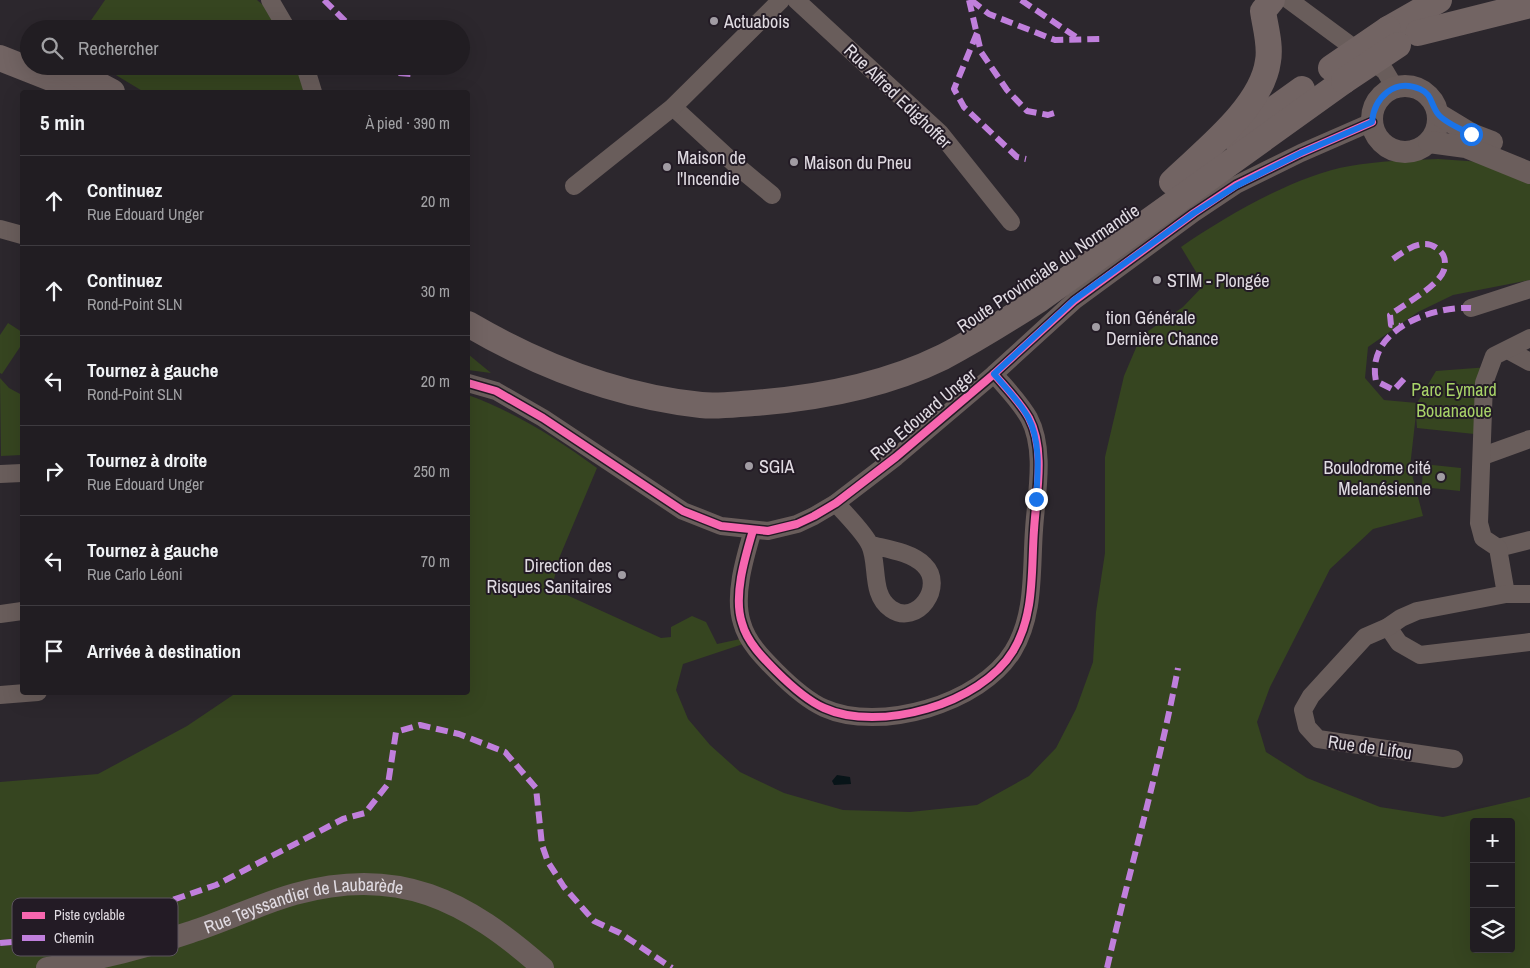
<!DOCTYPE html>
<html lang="fr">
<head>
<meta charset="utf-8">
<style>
	:root { --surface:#211d22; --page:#29262a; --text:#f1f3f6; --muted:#a2a2a5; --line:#3e3b40 }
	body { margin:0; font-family:"Archivo Narrow",sans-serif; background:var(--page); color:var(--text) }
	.controls { position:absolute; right:15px; bottom:15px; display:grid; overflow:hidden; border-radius:5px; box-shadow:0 5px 20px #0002 }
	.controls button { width:45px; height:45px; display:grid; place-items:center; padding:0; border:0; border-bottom:1px solid var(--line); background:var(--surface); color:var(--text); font:25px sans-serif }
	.stop { position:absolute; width:15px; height:15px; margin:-11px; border:4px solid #1a73e8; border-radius:50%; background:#fff }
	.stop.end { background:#1a73e8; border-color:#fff; box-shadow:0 1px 5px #0008 }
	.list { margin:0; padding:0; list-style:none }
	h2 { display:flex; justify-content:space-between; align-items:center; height:65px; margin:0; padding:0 20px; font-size:21px }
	h2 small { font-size:16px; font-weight:400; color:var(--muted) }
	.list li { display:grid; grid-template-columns:32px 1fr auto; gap:15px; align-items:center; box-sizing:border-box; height:90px; padding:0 20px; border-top:1px solid var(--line) }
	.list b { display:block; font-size:19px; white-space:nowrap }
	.list p { margin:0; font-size:16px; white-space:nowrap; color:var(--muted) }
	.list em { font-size:16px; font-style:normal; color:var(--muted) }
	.icon { flex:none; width:28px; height:28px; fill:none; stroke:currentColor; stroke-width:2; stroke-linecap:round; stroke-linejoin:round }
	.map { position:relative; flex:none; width:1530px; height:968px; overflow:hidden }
	.search { position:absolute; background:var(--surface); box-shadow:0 5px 20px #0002; left:20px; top:20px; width:450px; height:55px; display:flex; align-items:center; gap:12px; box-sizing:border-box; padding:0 18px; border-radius:28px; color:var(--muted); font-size:19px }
	.panel { position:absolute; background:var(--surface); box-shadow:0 5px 20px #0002; left:20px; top:90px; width:450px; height:605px; border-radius:5px }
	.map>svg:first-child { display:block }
</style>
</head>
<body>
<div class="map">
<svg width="1530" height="968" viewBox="0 0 1530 968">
	<rect width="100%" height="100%" fill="#2c272d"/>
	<!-- green -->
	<g fill="#364520" fill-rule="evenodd">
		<path d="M105,0h152l12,10 9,19h-193z"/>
		<path d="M101,66h196l8,26h-161z"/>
		<path d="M1438,159l44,3 48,17v101l-77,15 -35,17 -50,35 -3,31 19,22 33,3 19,-32 53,-4 -5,68 -67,-7 -1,-14 -6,53 13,49 -50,13 -43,40 -60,118 -13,35 9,30 41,26 73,29 63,10 87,-20v171h-1530v-186l98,-8 89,-48 49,-33 232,-1v-297c47,17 88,43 129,73l-37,88 -7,27 5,8 103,47 10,-1v-10l21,-11 14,6 11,22 28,-6 -2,6 -60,20 -7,26 12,29 22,26 30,27 44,21 59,17 67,2 67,-7 52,-29 27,-28 20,-39 17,-47 3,-50 9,-59v-96l19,-81 17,-40 42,-29 21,-22 -23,-38c45,-31 115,-72 169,-81 29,-5 58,-6 88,-7zM1474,822h37v127h-37z"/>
		<path d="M8,323l14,9v12l-20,30 -2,-1v-38z"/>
		<path d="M468,354l23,19 -23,-3z"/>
		<path d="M0,378l9,10 13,7v60l-21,1z"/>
		<path d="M1423,464l38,4 -1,23 -38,-4z"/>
	</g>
	<!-- water -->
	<path fill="#081418" d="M837,775l13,2 1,7 -17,1 -2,-4z"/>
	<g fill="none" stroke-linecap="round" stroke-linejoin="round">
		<!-- minor -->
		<g stroke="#695d5b" stroke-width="18">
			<path d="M270,0l17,29"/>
			<path d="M796,0l144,133 71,89"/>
			<path d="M1289,0l96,71 10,17"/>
			<path d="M305,66l8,26"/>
			<path d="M673,107l64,59 35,29"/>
			<path d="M574,186l99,-79 108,-107"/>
			<path d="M0,229l22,6"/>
			<path d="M1471,308l59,-19"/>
			<path d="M1508,350l22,12"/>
			<path d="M468,383l28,8 47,27 140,93 38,15 47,5 29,-7 17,-8 22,-13 60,-46 98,-83 80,-73 120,-88 42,-28 65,-32 71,-31"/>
			<path d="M1483,456l47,-17"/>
			<path d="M0,474l22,-1"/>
			<path d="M836,503c10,12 28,29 34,42 9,19 0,50 21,64 26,18 55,-23 33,-44 -13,-13 -37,-16 -53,-20"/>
			<path d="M753,530c-8,27 -20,66 -11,93 5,19 21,35 34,48 14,14 30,29 48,37 55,25 157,-4 189,-57 22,-36 18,-80 21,-121 2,-34 12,-80 -5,-112 -9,-16 -23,-30 -35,-44"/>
			<path d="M1498,548l32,-8"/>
			<path d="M1506,594l-8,-46 -15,-10 -4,-15 5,-140 10,-27 36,-18"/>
			<path d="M0,614l22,-3"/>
			<path d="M1388,627l11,16 21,12 110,-13"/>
			<path d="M0,695l38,-3"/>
			<path d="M1454,759l-136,-20 -11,-12 -4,-17 8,-14 54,-59 23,-10 13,-9 16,-7 89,-17h24"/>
		</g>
		<!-- major -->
		<g stroke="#6b5e5c" stroke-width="22">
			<circle cx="1405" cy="119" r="33"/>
			<path d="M1438,114l33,20 21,8"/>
			<path d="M1429,142l37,5 64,26"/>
			<path id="s1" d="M47,968c49,-8 97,-20 144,-36 35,-11 68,-28 104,-38 103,-29 171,6 248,74"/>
		</g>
		<!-- highway -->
		<g stroke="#726463" stroke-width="26">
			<path d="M1388,29l51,-29"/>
			<path d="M1418,33l112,-28"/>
			<path d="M0,58l58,23 22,11"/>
			<path d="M63,66l49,26"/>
			<path d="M1234,138l68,-49"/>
			<path d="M1172,182c32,-31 90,-75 96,-121 3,-16 -3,-35 -5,-50l9,-11"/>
			<path d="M468,324c72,42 149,72 233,81 17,2 36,-1 53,-2 65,-5 130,-17 189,-46 34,-18 66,-38 97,-58l304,-218"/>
		</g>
		<!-- highway-bridge -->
		<g stroke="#726463" stroke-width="26">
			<path d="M1331,68l57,-39"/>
			<path d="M1344,81l54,-36"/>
		</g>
		<!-- quiet -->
		<g stroke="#c07fdc" stroke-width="6" stroke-dasharray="12 6" stroke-linecap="butt">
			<path d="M324,0l29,29"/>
			<path d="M969,0l12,52 26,38 20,21 21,4 10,-3"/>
			<path d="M971,0l18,14 66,26 46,-1"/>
			<path d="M1021,0l58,39"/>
			<path d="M977,33l-23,56 10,18 53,50 9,2"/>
			<path d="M382,66l16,7 13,1"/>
			<path d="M1393,259c14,-10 33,-24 48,-7 4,4 5,12 3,18 -6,17 -40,34 -54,45l1,10 9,1"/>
			<path d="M1404,379l-10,11 -18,-9c-11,-51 56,-75 95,-73"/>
			<path d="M0,943l65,-6 151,-52 127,-66 22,-6 23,-29 8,-52 24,-7 39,9 46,18 31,36 6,57 6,17 16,25 30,34 26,12 52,35"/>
			<path d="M1107,968c23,-100 52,-199 71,-300"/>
		</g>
		<defs>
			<g id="cycleway">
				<path d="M468,383l28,8 47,27 140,93 38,15 47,5 29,-7 17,-8 22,-13 60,-46 98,-83 80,-73 120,-88 42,-28 65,-32 71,-31"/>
				<path d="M753,530c-8,27 -20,66 -11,93 5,19 21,35 34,48 14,14 30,29 48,37 55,25 157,-4 189,-57 22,-36 18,-80 21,-121 2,-34 12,-80 -5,-112 -9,-16 -23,-30 -35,-44"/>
			</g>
		</defs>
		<!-- cycleway casing -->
		<use href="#cycleway" stroke="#231b25" stroke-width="11"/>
		<!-- cycleway -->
		<use href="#cycleway" stroke="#f766af" stroke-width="8"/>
	</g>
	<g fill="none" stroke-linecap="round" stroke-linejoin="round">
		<!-- route -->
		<path stroke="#1a73e8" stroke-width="6" d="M1036,499c2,-26 5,-58 -8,-82 -9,-16 -22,-29 -34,-43l80,-74 120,-87 42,-27 65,-33 71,-31c2,-24 22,-44 48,-33 12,5 11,16 18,25 7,9 23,15 33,20"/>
	</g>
	<!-- markers -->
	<g fill="#a19ca3" stroke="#231b25" stroke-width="2">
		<circle cx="714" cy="21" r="5"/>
		<circle cx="794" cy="162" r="5"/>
		<circle cx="667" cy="167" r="5"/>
		<circle cx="1157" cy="280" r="5"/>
		<circle cx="1096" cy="327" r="5"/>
		<circle cx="749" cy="466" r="5"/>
		<circle cx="1441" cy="477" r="5"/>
		<circle cx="622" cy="575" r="5"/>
	</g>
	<g text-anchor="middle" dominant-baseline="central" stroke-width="4" stroke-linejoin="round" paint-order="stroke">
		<!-- poi labels -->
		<g font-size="18" fill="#e0dbe2" stroke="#231b25" text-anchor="start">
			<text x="724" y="21">Actuabois</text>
			<text x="677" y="157">Maison de<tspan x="677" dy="21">l'Incendie</tspan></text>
			<text x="804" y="162">Maison du Pneu</text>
			<text x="1167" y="280">STIM - Plongée</text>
			<text x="1106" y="317">tion Générale<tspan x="1106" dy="21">Dernière Chance</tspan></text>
			<text x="759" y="466">SGIA</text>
			<text x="1431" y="467" text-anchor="end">Boulodrome cité<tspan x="1431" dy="21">Melanésienne</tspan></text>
			<text x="612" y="565" text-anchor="end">Direction des<tspan x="612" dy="21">Risques Sanitaires</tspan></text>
		</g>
		<!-- street labels -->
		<g font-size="18" fill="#e0dbe2" stroke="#231b25">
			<text transform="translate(898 96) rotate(44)">Rue Alfred Edighoffer</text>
			<text transform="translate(1048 268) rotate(-34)">Route Provinciale du Normandie</text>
			<text transform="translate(923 414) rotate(-40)">Rue Edouard Unger</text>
			<text transform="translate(1370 747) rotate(8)">Rue de Lifou</text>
			<text stroke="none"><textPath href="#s1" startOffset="266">Rue Teyssandier de Laubarède</textPath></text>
		</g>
		<!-- park labels -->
		<g font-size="18" fill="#a8d368" stroke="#231b25">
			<text x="1454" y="389">Parc Eymard<tspan x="1454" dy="21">Bouanaoue</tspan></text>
		</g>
	</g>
	<!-- legend -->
	<rect x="12" y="898" width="166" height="58" rx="8" fill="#231b25" stroke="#5c555e" stroke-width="1"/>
	<rect x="22" y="912" width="23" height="7" fill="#f766af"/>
	<rect x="22" y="935" width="23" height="6" fill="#c07fdc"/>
	<g font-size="14" fill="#e0dbe2">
		<text x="54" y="920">Piste cyclable</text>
		<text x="54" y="943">Chemin</text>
	</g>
</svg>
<div class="controls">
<button>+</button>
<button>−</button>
<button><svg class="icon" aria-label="layers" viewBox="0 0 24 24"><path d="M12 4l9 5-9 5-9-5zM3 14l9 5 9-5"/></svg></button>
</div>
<div class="stop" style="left:1471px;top:134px"></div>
<div class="stop end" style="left:1036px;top:499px"></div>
<div class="search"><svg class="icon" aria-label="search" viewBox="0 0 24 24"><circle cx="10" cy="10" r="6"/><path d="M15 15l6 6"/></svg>Rechercher</div>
<section class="panel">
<h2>5 min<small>À pied · 390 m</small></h2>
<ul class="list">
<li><svg class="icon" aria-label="ahead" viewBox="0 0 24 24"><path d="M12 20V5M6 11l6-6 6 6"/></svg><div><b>Continuez</b><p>Rue Edouard Unger</p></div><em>20 m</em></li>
<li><svg class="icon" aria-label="ahead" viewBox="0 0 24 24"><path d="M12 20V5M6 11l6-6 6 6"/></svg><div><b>Continuez</b><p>Rond-Point SLN</p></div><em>30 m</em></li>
<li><svg class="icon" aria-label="left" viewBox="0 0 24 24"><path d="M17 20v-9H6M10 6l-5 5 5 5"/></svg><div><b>Tournez à gauche</b><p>Rond-Point SLN</p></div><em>20 m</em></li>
<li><svg class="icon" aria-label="right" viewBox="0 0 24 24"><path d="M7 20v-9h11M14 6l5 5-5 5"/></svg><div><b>Tournez à droite</b><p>Rue Edouard Unger</p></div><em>250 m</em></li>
<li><svg class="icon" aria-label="left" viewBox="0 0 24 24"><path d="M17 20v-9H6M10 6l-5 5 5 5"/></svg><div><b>Tournez à gauche</b><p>Rue Carlo Léoni</p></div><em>70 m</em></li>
<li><svg class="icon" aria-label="arrive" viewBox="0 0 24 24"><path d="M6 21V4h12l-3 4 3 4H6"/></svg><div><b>Arrivée à destination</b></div></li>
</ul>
</section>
</div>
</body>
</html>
